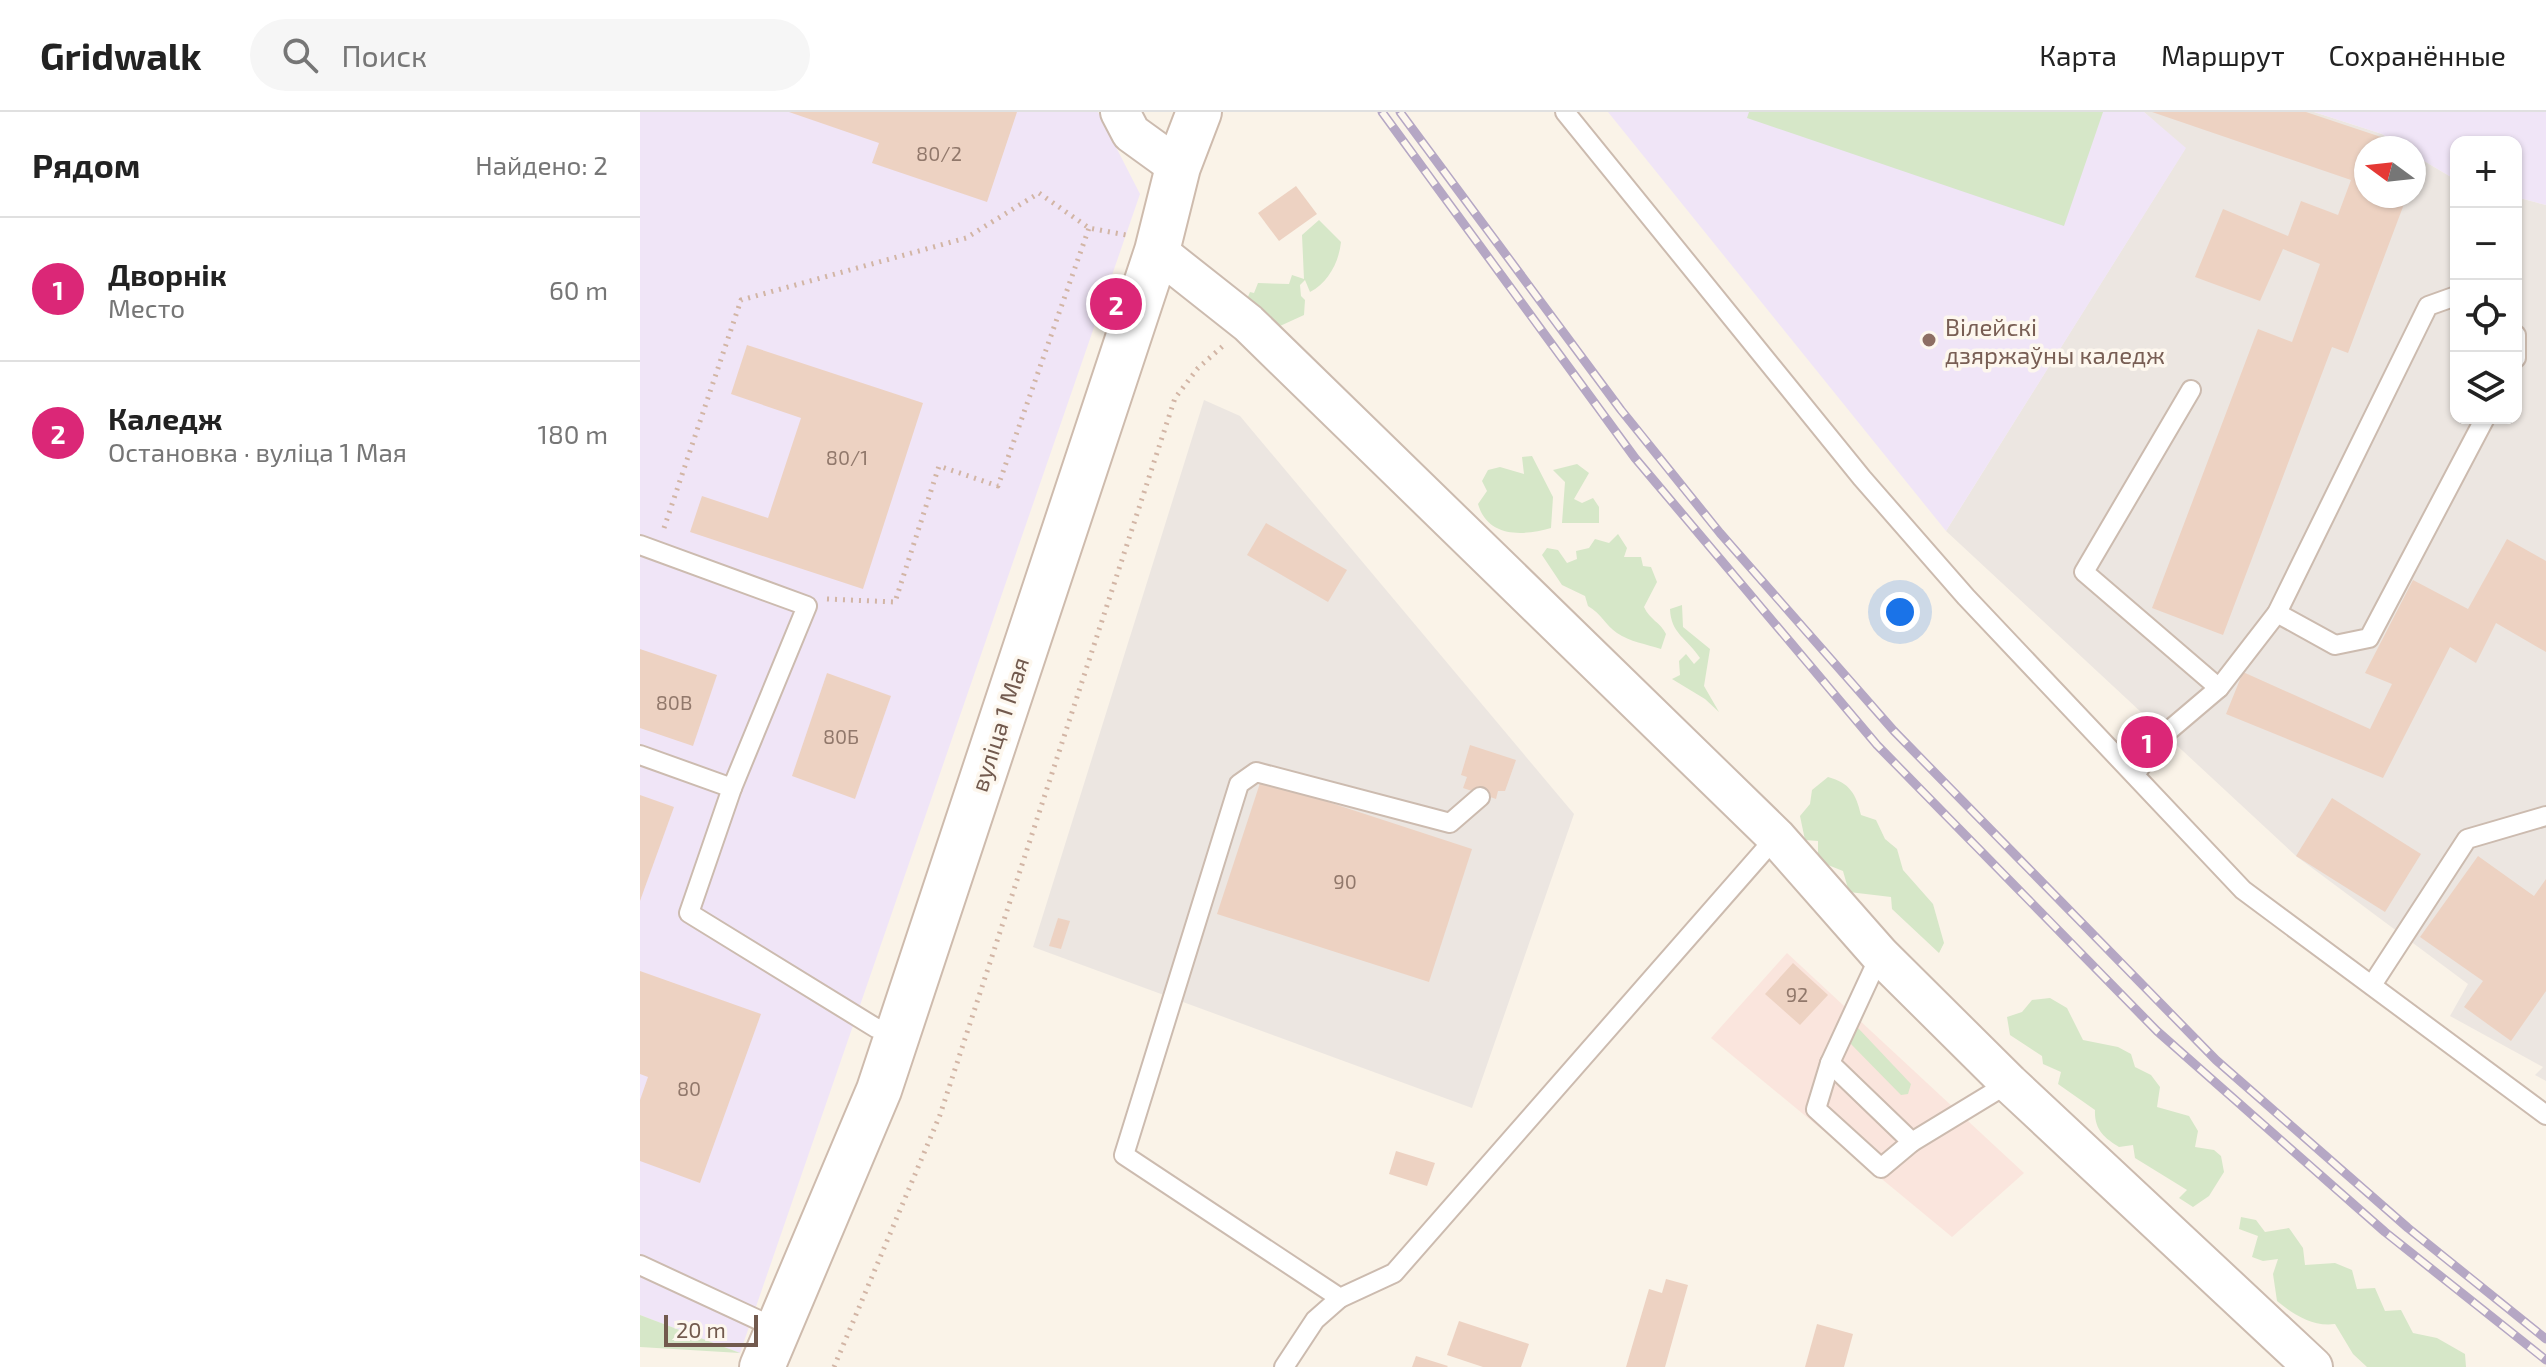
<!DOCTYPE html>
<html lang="ru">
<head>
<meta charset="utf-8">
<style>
	:root { --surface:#fff; --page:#f6f6f6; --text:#222; --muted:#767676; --line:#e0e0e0; --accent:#db2777 }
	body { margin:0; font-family:"Exo 2",sans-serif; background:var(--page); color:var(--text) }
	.controls { position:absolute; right:24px; top:24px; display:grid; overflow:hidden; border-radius:16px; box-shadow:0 2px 6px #0004 }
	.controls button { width:72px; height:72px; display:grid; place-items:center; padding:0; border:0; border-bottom:2px solid var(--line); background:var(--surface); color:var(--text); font:40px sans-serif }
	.compass { position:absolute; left:1714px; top:24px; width:72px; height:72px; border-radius:50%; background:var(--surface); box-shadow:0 2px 6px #0004; rotate:285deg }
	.scale { position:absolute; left:24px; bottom:20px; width:94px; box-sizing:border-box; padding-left:8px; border:4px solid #725a4e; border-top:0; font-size:22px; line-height:28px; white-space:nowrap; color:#725a4e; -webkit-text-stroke:6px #fdf7ee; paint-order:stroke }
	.you { position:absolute; left:1260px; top:500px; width:28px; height:28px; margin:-20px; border:6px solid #fff; border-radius:50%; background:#1a73e8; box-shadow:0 0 0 12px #1a73e833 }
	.badge { display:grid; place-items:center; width:52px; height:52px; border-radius:50%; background:var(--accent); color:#fff; font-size:26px; font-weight:700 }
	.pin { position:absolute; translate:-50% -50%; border:4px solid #fff; box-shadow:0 2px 8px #0006 }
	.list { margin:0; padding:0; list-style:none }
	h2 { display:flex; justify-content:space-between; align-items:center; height:104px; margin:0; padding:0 32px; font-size:34px }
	h2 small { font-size:26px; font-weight:400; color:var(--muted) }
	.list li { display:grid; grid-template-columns:52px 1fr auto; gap:24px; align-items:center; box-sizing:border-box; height:144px; padding:0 32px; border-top:2px solid var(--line) }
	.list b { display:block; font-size:30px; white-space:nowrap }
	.list p { margin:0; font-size:26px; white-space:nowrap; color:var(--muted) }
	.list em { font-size:26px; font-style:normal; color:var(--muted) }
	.icon { flex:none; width:44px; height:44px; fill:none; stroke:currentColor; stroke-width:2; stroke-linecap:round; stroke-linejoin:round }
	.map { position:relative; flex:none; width:1906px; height:1255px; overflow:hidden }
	header { display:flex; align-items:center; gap:48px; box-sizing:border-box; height:112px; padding:0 40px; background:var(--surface); border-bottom:2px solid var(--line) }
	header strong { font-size:38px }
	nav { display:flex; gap:44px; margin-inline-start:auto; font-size:28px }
	.search { width:560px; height:72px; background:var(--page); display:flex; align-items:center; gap:20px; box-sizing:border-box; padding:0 28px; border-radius:44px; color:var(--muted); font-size:30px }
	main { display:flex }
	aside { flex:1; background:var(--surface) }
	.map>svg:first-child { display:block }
</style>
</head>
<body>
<header>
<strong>Gridwalk</strong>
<div class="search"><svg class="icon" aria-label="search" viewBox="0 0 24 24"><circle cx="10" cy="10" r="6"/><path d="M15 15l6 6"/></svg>Поиск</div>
<nav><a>Карта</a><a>Маршрут</a><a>Сохранённые</a></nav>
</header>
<main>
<aside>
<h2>Рядом<small>Найдено: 2</small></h2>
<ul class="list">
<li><span class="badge">1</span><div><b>Дворнік</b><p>Место</p></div><em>60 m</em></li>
<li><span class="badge">2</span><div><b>Каледж</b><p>Остановка · вуліца 1 Мая</p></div><em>180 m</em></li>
</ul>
</aside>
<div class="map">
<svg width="1906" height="1255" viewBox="0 0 1906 1255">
	<rect width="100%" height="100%" fill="#faf3e8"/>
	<!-- commercial -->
	<path fill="#fae5dd" d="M1147,841l237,220 -72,64 -241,-199z"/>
	<!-- industrial -->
	<g fill="#ece6e1">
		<path d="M1504,0h170l68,22 21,14h-37v48h48v-41l42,25v238h60v-221l30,8v876l-11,-6 8,-8 -93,-51 18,-32 -172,-128 -350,-325 239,-382z"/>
		<path d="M564,288l36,16 334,398 -102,294 -439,-161z"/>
	</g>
	<!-- education -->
	<g fill="#f0e5f7">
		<path d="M0,0h458l42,82 -400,1159 -100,-38z"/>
		<path d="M968,0h536l42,36 -240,383z"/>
		<path d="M1674,0h232v93l-30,-8v-55h-60v38l-42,-25v-7h-11l-21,-14z"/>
	</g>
	<!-- green -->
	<g fill="#d6e7c8">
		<path d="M1109,0h354l-39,114 -317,-108z"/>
		<path d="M679,108l22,22c-2,20 -13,41 -31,50l-5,-12 -5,5 1,11 4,4 -1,15 -24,11 -9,-3 -24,-24 3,-7 4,1 4,-10 31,1 3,-9 12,4 -2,-44z"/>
		<path d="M892,344l21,41 -2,31c-28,8 -63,10 -73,-24l9,-13 -5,-10 6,-11 12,-3 24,7 -2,-17z"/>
		<path d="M937,352l12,9 -15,26 8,4 11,-5 6,9v16h-37l3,-41 -12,-12z"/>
		<path d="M978,422l9,14 -3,9h17l2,9 8,1 6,15 -13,25c6,13 16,15 22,27l-5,15c-15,-5 -31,-7 -44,-16 -12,-8 -15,-19 -29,-27l-3,-10 -23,-11 -20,-30 5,-7 11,2 9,13 10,-4 -1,-8 13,-3 6,-9 14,4z"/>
		<path d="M1042,493l1,22 27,22 -6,37 15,26 -14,-13 -33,-20 8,-4 -1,-14 7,-7 8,10 6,-6c-13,-20 -29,-24 -30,-49z"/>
		<path d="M1188,665c22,6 28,17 33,38l15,5 9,19 12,10 6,21 30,34 11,39 -5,10 -47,-44 -1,-12 -42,-5 -6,-21 -25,-10v-20l-13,-1 -5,-24 10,-12 2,-14z"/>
		<path d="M1410,886l17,10 16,32 35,7 13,7 4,13 16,8 9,12 -3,20 32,9 9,15 -3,16 19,3 7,6 3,16 -15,24 -16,11 -14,-9 8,-8 -52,-32 -2,-13 -14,2c-15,-9 -25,-18 -24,-37l-37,-26 3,-12 -18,-8 -1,-8 -32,-21 -3,-18 15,-5 10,-12z"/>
		<path d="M1218,916l53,56 -3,10 -7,1 -54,-55 5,-11z"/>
		<path d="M1601,1105l15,3 9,12 24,-4 14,20 2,17 30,-2 17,7 5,19 18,-1 10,23 16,-1 12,23 24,5 28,16 1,13h-99l-14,-13 -18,-30c-22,3 -41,-9 -58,-23l-4,-27 5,-15 -15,2 -11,-4 6,-21 -19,-7z"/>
		<path d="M0,1203l100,38 -100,-6z"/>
	</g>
	<!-- building -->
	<g fill="#edd2c2">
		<path d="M149,0h228l-30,90 -115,-39 7,-20z"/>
		<path d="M1512,0h154l75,25 -1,11h-14v48h41l-59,157 -16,-6 -109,288 -71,-27 106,-279 34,13 28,-78 -37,-15 -23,52 -65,-24 28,-68 65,27 13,-35 37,14 13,-35z"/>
		<path d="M656,74l21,28 -38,27 -21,-28z"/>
		<path d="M107,233l176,58 -60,186 -173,-57 12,-36 66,22 33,-100 -70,-24z"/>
		<path d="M626,411l81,47 -19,32 -81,-47z"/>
		<path d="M1867,427l39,22v91l-50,-29 -20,40 -26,-16 -67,131 -157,-64 17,-42 127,57 22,-45 -27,-11 48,-93 55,29z"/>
		<path d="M0,537l77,26 -24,71 -53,-18z"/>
		<path d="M187,561l64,23 -36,103 -63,-23z"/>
		<path d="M830,633l46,15 -11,31h-7l-2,8 -33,-11 4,-11 -6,-2z"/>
		<path d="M621,668l211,69 -43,133 -212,-68z"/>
		<path d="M0,683l34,12 -34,94z"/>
		<path d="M1692,686l89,56 -36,58 -89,-56z"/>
		<path d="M1838,744l56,40 12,-17v112l-35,50 -47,-34 19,-26 -63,-44z"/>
		<path d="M418,806l12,3 -9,28 -12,-3z"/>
		<path d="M1153,851l35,32 -28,30 -35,-31z"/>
		<path d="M0,859l121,43 -61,169 -60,-22v-61l8,-23 -8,-3z"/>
		<path d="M756,1039l39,12 -8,23 -38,-12z"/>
		<path d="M1026,1167l22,6 -23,82h-39l23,-78 13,4z"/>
		<path d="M819,1209l70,23 -8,23h-38l-36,-12z"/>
		<path d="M1177,1212l36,10 -9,33h-39z"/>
		<path d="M776,1244l32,10 -1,1h-35z"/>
	</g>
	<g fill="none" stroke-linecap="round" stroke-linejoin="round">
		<defs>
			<g id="lane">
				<path d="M925,0l297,366 104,119 277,293 303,225"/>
				<path d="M1876,223v23"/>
				<path d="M1551,278l-107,182 135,116"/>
				<path d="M0,433l167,61 -75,182"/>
				<path d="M1637,501l58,32 34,-7 116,-220"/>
				<path d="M0,643l92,33 -43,125 187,115 20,6"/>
				<path d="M1495,662l31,-41 53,-45 58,-75 151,-307 28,-10"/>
				<path d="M840,685l-30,26 -194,-51 -17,12 -115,371 216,143 54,-25 382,-436"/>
				<path d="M1240,843l-50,108 82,79 97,-59"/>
				<path d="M1732,873l95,-146 79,-23"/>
				<path d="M1190,951l-14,46 65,59 31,-26"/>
				<path d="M0,1153l138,64"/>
				<path d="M644,1255l31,-47 25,-22"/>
			</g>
			<g id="street">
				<path d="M480,0l11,21 47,34"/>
				<path d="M517,139l91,72 528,514 104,118 129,128 304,284"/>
			</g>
			<path id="secondary" d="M122,1255l117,-277 278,-839 21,-84 21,-55"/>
		</defs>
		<!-- lane casing -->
		<use href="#lane" stroke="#ccbbaf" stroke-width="22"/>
		<!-- street casing -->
		<use href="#street" stroke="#ccbbaf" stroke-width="42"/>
		<!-- secondary casing -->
		<use href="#secondary" stroke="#cebbad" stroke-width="48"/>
		<!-- path -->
		<g stroke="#d2b5a5" stroke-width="5" stroke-dasharray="2 6" stroke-linecap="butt">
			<path d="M24,416l77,-228 225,-62 73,-45 50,35 37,7"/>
			<path d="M187,487l68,3 44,-136 59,20 91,-258"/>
			<path d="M194,1255l106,-252 235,-717 23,-30 25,-22"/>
		</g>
		<!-- lane -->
		<use href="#lane" stroke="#fff" stroke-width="18"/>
		<!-- street -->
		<use href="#street" stroke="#fff" stroke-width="38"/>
		<!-- secondary -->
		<use href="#secondary" stroke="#fff" stroke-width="44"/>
		<defs>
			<g id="rail">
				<path d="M742,0l253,346 242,287 280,286 228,201 161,128"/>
				<path d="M760,0l221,298 99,123 174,198 322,329 192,168 138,111"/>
			</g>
		</defs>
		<!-- rail casing -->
		<use href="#rail" stroke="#b5a7c4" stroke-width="9"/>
		<!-- rail -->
		<use href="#rail" stroke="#fdf7ee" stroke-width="6" stroke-dasharray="18" stroke-linecap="butt"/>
	</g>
	<!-- markers -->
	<circle fill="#8d6e63" stroke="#fdf7ee" stroke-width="3" cx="1289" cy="228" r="8"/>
	<g text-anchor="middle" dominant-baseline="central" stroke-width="7" stroke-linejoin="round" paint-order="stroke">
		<!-- number labels -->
		<g font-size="20" fill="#91786b">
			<text x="299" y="41">80/2</text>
			<text x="207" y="345">80/1</text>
			<text x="34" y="590">80В</text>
			<text x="201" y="624">80Б</text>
			<text x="705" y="769">90</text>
			<text x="1157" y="882">92</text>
			<text x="49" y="976">80</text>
		</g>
		<!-- education labels -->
		<g font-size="24" fill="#785e54" stroke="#fdf7ee" text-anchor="start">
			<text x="1305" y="214">Вілейскі<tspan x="1305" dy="28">дзяржаўны каледж</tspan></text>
		</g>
		<!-- street labels -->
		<g font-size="24" fill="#725a4e" stroke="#fdf7ee">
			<text transform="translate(359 612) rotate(-72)">вуліца 1 Мая</text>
		</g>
	</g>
</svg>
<div class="controls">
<button>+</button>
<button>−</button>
<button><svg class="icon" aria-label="locate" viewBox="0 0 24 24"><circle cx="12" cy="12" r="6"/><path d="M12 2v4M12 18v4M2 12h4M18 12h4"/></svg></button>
<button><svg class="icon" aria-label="layers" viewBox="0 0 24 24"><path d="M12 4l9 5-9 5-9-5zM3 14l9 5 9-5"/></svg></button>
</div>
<svg class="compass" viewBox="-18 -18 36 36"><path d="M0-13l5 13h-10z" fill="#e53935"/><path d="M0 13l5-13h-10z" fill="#767676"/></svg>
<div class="scale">20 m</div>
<div class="you"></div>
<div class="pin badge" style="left:1507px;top:630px">1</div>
<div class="pin badge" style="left:476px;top:192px">2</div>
</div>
</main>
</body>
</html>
